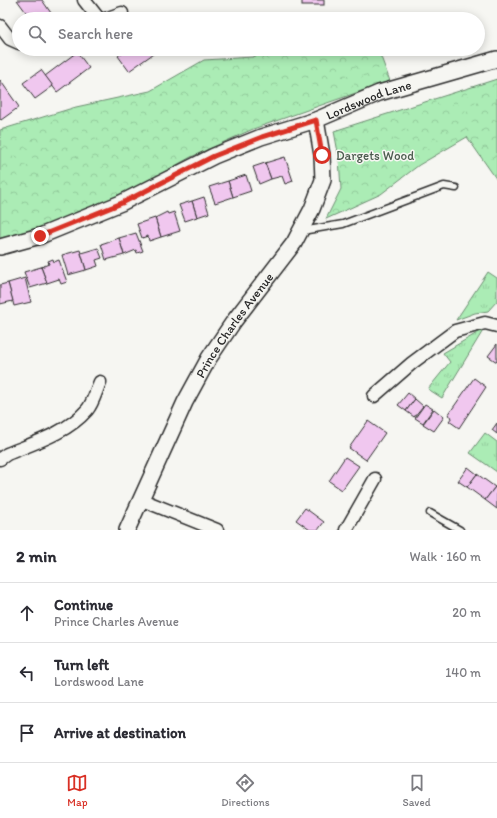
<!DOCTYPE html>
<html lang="en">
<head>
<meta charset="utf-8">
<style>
	:root { --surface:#fff; --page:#f2f2f3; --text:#2b2b33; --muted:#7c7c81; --line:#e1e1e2; --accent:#d93025 }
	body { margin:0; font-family:Itim,sans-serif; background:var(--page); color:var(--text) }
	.stop { position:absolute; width:12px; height:12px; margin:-9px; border:3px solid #d93025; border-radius:50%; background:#fff }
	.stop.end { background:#d93025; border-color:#fff; box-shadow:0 1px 4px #0008 }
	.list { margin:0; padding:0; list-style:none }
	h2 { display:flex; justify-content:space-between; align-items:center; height:52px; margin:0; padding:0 16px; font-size:17px }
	h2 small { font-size:13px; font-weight:400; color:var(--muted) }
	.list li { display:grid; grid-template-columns:26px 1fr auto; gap:12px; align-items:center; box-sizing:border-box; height:60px; padding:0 16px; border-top:1px solid var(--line) }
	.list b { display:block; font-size:15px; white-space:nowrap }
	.list p { margin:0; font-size:13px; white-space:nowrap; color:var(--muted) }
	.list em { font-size:13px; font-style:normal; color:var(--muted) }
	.icon { flex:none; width:22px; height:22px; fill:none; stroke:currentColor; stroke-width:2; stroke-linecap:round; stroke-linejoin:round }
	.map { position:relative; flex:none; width:497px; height:530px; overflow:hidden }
	.search { position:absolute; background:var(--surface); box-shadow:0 2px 10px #0003; left:12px; right:12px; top:12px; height:44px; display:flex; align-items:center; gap:10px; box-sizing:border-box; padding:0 14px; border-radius:22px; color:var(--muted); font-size:15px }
	.sheet { height:232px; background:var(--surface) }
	nav { display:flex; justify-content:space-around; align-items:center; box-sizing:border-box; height:56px; border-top:1px solid var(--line); background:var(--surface); font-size:11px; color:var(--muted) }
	nav a { display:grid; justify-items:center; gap:2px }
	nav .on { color:var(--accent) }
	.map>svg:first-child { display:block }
</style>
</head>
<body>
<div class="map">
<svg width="497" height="530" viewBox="0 0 497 530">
	<defs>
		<pattern id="grass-tufts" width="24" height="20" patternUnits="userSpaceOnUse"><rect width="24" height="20" fill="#abecb5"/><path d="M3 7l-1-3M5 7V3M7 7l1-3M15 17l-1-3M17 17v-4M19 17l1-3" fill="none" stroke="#93cb9c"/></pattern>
		<pattern id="forest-crowns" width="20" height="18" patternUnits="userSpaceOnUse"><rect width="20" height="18" fill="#abecb5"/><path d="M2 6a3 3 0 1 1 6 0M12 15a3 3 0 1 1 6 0" fill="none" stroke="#93cb9c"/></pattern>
	</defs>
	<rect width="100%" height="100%" fill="#f6f6f2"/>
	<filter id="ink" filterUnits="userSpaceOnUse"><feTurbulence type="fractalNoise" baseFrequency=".025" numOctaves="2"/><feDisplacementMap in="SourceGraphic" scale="8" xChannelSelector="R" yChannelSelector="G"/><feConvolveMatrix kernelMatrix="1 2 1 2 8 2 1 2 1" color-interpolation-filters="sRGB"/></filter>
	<g filter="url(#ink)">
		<!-- grass -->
		<g fill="url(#grass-tufts)" stroke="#6b8c70">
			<path d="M488,272l9,6v23l-9,10 -13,2 -19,7z"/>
			<path d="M484,329l-42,69 -14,-9 22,-27 -7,-9z"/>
			<path d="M485,433l12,9v30l-27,-19z"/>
		</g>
		<!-- forest -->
		<g fill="url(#forest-crowns)" stroke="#6b8c70">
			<path d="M273,49h105l12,32 -137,48 -62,28 -61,34 -57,26 -73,23v-110l76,-23 74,-16 54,-31 49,-3z"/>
			<path d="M497,79v101l-30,-43 -48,28 -38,29 -55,25 15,-30 -2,-31 -5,-27z"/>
		</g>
		<!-- building -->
		<g fill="#f0c7ef" stroke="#2b2b2b">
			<path d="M17,0h25l9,13 -7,6h-13z"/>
			<rect x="302" y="0" width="22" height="5"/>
			<path d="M179,11l6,8h-17z"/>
			<path d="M127,49h33l-31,22 -11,-15z"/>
			<path d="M77,52l12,16 -32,24 -12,-16z"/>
			<path d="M41,70l12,16 -18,13 -12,-16z"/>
			<path d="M0,80l19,27 -18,13 -1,-1z"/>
			<path d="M285,157l8,24 -8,3 -3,-8 -11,3 -6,-16z"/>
			<path d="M265,163l6,16 -12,5 -6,-17z"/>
			<path d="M246,175l5,16 -18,6 -5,-16z"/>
			<path d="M228,181l5,16 -18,6 -6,-16z"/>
			<path d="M204,197l5,16 -12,4 -5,-16z"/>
			<path d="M192,201l5,16 -12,4 -6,-16z"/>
			<path d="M167,212l1,2 6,-2 6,19 -19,6 -6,-19z"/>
			<path d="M155,218l6,19 -12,4 -1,-5 -6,2 -5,-14z"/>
			<path d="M136,233l7,18 -6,2 -1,-3 -12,5 -5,-17z"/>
			<path d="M119,238l5,17 -18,5 -5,-16z"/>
			<path d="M98,248l4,10 -6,2 2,6 -12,4 -5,-17z"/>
			<path d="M80,250l6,20 -18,5 -6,-20z"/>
			<path d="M53,259l1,3 5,-2 8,22 -6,2 -2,-5 -12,4 -6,-16 8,-3 -1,-3z"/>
			<path d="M41,267l6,16 -17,5 -6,-16z"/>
			<path d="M25,278l6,24 -17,4 -6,-23z"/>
			<path d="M8,283l5,18 -13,3v-19z"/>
			<path d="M497,344v18l-9,-6z"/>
			<path d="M474,378l12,9 -27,41 -10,-7 3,-4 -4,-2z"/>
			<path d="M408,393l7,6 -9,12 -8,-6z"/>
			<path d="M415,399l8,7 -9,11 -8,-6z"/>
			<path d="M425,404l8,5 -10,14 -8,-5z"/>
			<path d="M434,409l10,8 -10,14 -11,-7z"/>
			<path d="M368,421l17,12 -19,27 -17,-12z"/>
			<path d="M497,423v11l-5,-4z"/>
			<path d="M345,457l14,9 -17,24 -13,-9z"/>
			<path d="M468,467l9,7 -10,13 -9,-6z"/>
			<path d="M477,474l18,13 -10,13 -18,-13z"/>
			<path d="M495,487l2,2v20l-12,-9z"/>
			<path d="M305,508l19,14 -6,8h-8l-14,-10z"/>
		</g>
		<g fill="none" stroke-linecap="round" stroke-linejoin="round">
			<defs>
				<g id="service">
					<path d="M302,231l41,-7 101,-38 12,2"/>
					<path d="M430,513l30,17"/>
				</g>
				<g id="minor">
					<path d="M84,0l15,19"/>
					<path d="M105,19l17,-6"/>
					<path d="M0,26l10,13 9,4"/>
					<path d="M374,396l38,-33 43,-32 30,-8 12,3"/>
					<path d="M0,459l7,-5c27,-11 60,-21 80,-44 6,-7 9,-19 13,-28"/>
					<path d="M142,500l75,30"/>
					<path d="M346,530l29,-51"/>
				</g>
				<g id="tertiary">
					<path id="s1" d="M0,247l40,-11 81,-33 93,-47 47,-19 55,-17 63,-27 118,-34"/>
					<path id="s2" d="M127,530l58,-128 24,-44 25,-37 60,-78 18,-34 11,-29 -1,-25 -6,-35"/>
				</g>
			</defs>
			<!-- service casing -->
			<use href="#service" stroke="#2b2b2b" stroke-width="9"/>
			<!-- minor casing -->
			<use href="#minor" stroke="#2b2b2b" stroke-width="15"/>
			<!-- tertiary casing -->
			<use href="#tertiary" stroke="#2b2b2b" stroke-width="18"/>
			<!-- service -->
			<use href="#service" stroke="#f6f6f2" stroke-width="6"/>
			<!-- minor -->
			<use href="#minor" stroke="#f6f6f2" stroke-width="12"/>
			<!-- tertiary -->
			<use href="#tertiary" stroke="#f6f6f2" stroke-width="15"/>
		</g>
	</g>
	<g fill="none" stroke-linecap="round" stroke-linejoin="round" filter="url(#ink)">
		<!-- route -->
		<path stroke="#d93025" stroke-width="5" d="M40,236l82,-33 92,-47 48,-19 54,-17 6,35"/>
	</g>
	<g text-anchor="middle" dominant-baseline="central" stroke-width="3" stroke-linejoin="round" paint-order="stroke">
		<!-- street labels -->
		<g font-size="13" fill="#2b2b2b" stroke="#f6f6f2">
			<text stroke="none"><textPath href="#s1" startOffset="398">Lordswood Lane</textPath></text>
			<text stroke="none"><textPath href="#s2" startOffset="232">Prince Charles Avenue</textPath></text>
		</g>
		<!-- park labels -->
		<g font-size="13" fill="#4b5b4e" stroke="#f6f6f2">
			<text x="375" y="155">Dargets Wood</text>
		</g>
	</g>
</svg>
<div class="stop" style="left:322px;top:155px"></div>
<div class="stop end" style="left:40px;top:236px"></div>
<div class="search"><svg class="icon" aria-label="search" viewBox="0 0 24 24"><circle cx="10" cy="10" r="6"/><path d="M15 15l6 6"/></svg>Search here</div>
</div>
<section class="sheet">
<h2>2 min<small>Walk · 160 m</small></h2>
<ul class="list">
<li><svg class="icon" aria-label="ahead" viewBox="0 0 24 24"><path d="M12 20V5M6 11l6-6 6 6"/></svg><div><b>Continue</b><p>Prince Charles Avenue</p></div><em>20 m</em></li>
<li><svg class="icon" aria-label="left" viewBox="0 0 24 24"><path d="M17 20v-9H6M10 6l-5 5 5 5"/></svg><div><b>Turn left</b><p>Lordswood Lane</p></div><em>140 m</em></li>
<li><svg class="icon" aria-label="arrive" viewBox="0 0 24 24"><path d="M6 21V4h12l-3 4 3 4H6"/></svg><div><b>Arrive at destination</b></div></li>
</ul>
</section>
<nav>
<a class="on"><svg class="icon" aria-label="map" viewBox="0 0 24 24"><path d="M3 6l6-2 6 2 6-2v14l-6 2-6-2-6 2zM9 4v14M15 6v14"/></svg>Map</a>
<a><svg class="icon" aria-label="directions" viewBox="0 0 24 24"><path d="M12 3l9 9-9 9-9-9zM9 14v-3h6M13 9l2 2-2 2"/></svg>Directions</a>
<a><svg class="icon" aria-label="saved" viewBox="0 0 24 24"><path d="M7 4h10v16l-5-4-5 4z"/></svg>Saved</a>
</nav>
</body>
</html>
